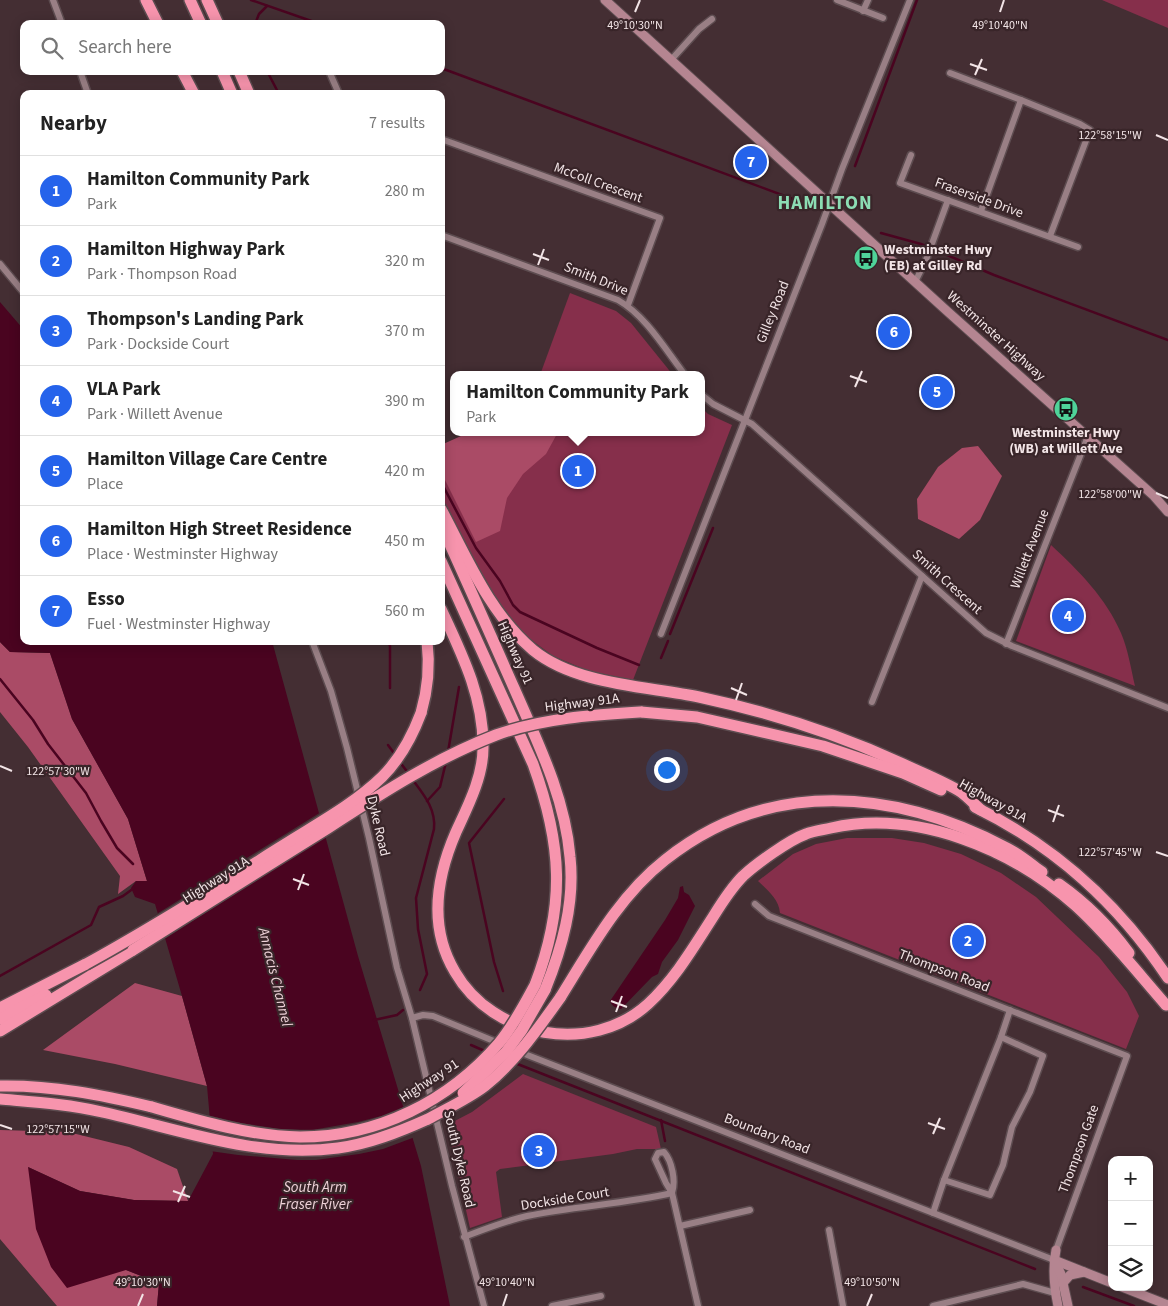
<!DOCTYPE html>
<html lang="en">
<head>
<meta charset="utf-8">
<style>
	:root { --surface:#fff; --page:#f6f6f6; --text:#222; --muted:#767676; --line:#e0e0e0; --accent:#2563eb }
	body { margin:0; font-family:"Source Sans 3",sans-serif; background:var(--page); color:var(--text) }
	.controls { position:absolute; right:15px; bottom:15px; display:grid; overflow:hidden; border-radius:10px; box-shadow:0 2px 12px #0003 }
	.controls button { width:45px; height:45px; display:grid; place-items:center; padding:0; border:0; border-bottom:1px solid var(--line); background:var(--surface); color:var(--text); font:25px sans-serif }
	.you { position:absolute; left:666px; top:769px; width:18px; height:18px; margin:-12px; border:4px solid #fff; border-radius:50%; background:#1a73e8; box-shadow:0 0 0 8px #1a73e833 }
	.badge { display:grid; place-items:center; width:32px; height:32px; border-radius:50%; background:var(--accent); color:#fff; font-size:16px; font-weight:700 }
	.pin { position:absolute; translate:-50% -50%; border:2px solid #fff; box-shadow:0 1px 5px #0006 }
	.popup { position:absolute; left:450px; top:371px; width:255px; height:65px; box-sizing:border-box; display:grid; place-content:center; border-radius:10px; background:var(--surface); filter:drop-shadow(0 1px 4px #0005); font-size:16px; white-space:nowrap; color:var(--muted) }
	.popup b { font-size:19px; color:var(--text) }
	.popup::after { content:''; position:absolute; left:50%; top:100%; margin-left:-10px; border:10px solid transparent; border-top-color:var(--surface) }
	.list { margin:0; padding:0; list-style:none }
	h2 { display:flex; justify-content:space-between; align-items:center; height:65px; margin:0; padding:0 20px; font-size:21px }
	h2 small { font-size:16px; font-weight:400; color:var(--muted) }
	.list li { display:grid; grid-template-columns:32px 1fr auto; gap:15px; align-items:center; box-sizing:border-box; height:70px; padding:0 20px; border-top:1px solid var(--line) }
	.list b { display:block; font-size:19px; white-space:nowrap }
	.list p { margin:0; font-size:16px; white-space:nowrap; color:var(--muted) }
	.list em { font-size:16px; font-style:normal; color:var(--muted) }
	.icon { flex:none; width:28px; height:28px; fill:none; stroke:currentColor; stroke-width:2; stroke-linecap:round; stroke-linejoin:round }
	.map { position:relative; flex:none; width:1168px; height:1306px; overflow:hidden }
	.search { position:absolute; background:var(--surface); box-shadow:0 2px 12px #0003; left:20px; top:20px; width:425px; height:55px; display:flex; align-items:center; gap:12px; box-sizing:border-box; padding:0 18px; border-radius:10px; color:var(--muted); font-size:19px }
	.panel { position:absolute; background:var(--surface); box-shadow:0 2px 12px #0003; left:20px; top:90px; width:425px; height:555px; border-radius:10px }
	.map>svg:first-child { display:block }
</style>
</head>
<body>
<div class="map">
<svg width="1168" height="1306" viewBox="0 0 1168 1306">
	<rect width="100%" height="100%" fill="#442e33"/>
	<!-- green -->
	<g fill="#862f4b">
		<path d="M1102,0h66v28z"/>
		<path d="M570,293l46,18 15,12 42,52h-133z"/>
		<path d="M702,408l6,6 24,11 -99,255 -44,-9 -36,-15 -31,-23 -19,-23 -37,-64 -25,-50v-50l29,-14h232z"/>
		<path d="M1051,545c28,26 55,53 70,88 7,16 10,36 14,53l-119,-45z"/>
		<path d="M847,838h45l32,5 37,11 40,19 35,24 63,60 28,35 12,24 -13,33 -346,-136c-1,-14 -13,-23 -22,-32l35,-27 23,-10z"/>
		<path d="M523,1074l133,53 5,22h-24l-24,5 -113,15 -4,3 6,45 -32,11 -23,-103 25,-13z"/>
	</g>
	<!-- forest -->
	<g fill="#aa4b66">
		<path d="M470,432h88l-12,22 -23,20 -16,24 -7,33 -24,11 -35,-70v-27z"/>
		<path d="M978,446l24,30 -22,44 -21,19 -41,-20 -1,-20 21,-32 24,-19z"/>
		<path d="M0,642l10,10 40,1 22,66 56,100 19,62h-11l-18,13 2,-18 -92,-129 -28,-35z"/>
		<path d="M135,983l47,13 25,90 -92,-22 -72,-14z"/>
		<path d="M0,1130l68,2 61,15 48,22 11,32 -54,-1 -54,-9 -52,-24 98,103 33,13 -2,23h-100l-57,-67z"/>
	</g>
	<!-- water -->
	<g fill="#4a0420">
		<path d="M0,302l24,28v311h248l86,315 63,210 29,140h-293l2,-23 -33,-13 -59,18 -16,-21 -15,-38 -8,-62 52,24 54,9 54,1 25,-47 -6,-68 -25,-90 -27,-92 -20,-7 -4,-9 5,-7h11l-19,-62 -56,-100 -22,-66 -40,-1 -10,-10z"/>
		<path d="M683,886l1,6 5,3 6,11 -17,34 -16,22 -4,12 -6,3 -31,32c-6,-1 -9,-3 -11,-8l55,-81 13,-22 2,-11z"/>
	</g>
	<!-- pier -->
	<g fill="#442e33">
		<path d="M321,812l7,23 -165,105 -8,-25z"/>
		<path d="M406,1106l9,31 -32,12 -24,5 -43,6h-19l-59,-5 -28,-4 -3,-36 34,8 39,6 32,1 46,-8 23,-6z"/>
	</g>
	<g fill="none" stroke-linecap="round" stroke-linejoin="round">
		<!-- stream -->
		<g stroke="#4a0420" stroke-width="2.5">
			<path d="M251,0l69,24"/>
			<path d="M255,24l4,-10 8,-8"/>
			<path d="M441,68l360,134"/>
			<path d="M267,71l12,23"/>
			<path d="M855,166l62,-166"/>
			<path d="M881,233l40,11 73,31 174,65"/>
			<path d="M441,482l35,66 24,33 13,24 7,7 77,36 42,17"/>
			<path d="M670,634l43,-106"/>
			<path d="M388,641l2,5v42"/>
			<path d="M661,658l7,-17"/>
			<path d="M0,679l33,41 15,24 38,49 15,28 16,27 16,16"/>
			<path d="M388,745l8,11"/>
			<path d="M448,752l11,-65"/>
			<path d="M399,761l10,13"/>
			<path d="M412,779c12,16 24,30 22,50l-18,69 2,31 9,45 -7,16"/>
			<path d="M427,801l13,-14 6,-25"/>
			<path d="M0,976l91,-51 8,-18 24,-11 11,-8"/>
			<path d="M503,991l-9,-29 -25,-119 35,-44"/>
			<path d="M374,1020l23,-5 6,-5"/>
			<path d="M471,1045l16,7"/>
			<path d="M515,1063l520,206"/>
			<path d="M661,1120l4,21"/>
			<path d="M1083,1287l51,19"/>
		</g>
		<defs>
			<g id="street">
				<path d="M53,0l9,24"/>
				<path d="M837,0l46,18"/>
				<path d="M863,11l5,-11"/>
				<path d="M671,60l28,-31 13,-10"/>
				<path d="M80,71l8,23"/>
				<path d="M329,71l10,23"/>
				<path d="M950,73l71,27"/>
				<path d="M441,139l219,79 -32,87"/>
				<path d="M911,155l-11,28 178,64"/>
				<path d="M981,211l40,-111 59,24 10,6 -40,106"/>
				<path d="M441,235l177,65c28,16 47,49 67,75"/>
				<path d="M0,264l24,29"/>
				<path d="M915,282l11,-22 22,-60"/>
				<path d="M702,395l11,9 39,20 234,209 26,13 156,62"/>
				<path d="M661,634l161,-410 20,-55 68,-169"/>
				<path d="M312,641l19,50 16,57 22,90 28,130 15,50 40,168 32,120"/>
				<path d="M1006,644l82,-208"/>
				<path d="M872,702l50,-126"/>
				<path d="M755,904l14,12 358,140 -71,194"/>
				<path d="M412,1018l11,-3 10,1 68,28"/>
				<path d="M517,1051l537,209"/>
				<path d="M944,1180l57,-143"/>
				<path d="M672,1193c4,-12 0,-32 -8,-41l-6,1 -3,6 11,24 6,10 26,113"/>
				<path d="M933,1213l11,-33 46,15 13,-30 9,-38 18,-35 13,-36 -42,-19 9,-27"/>
				<path d="M680,1226l70,-16"/>
				<path d="M829,1230l14,76"/>
				<path d="M464,1237c21,-8 41,-16 63,-21 48,-10 97,-12 145,-23"/>
				<path d="M552,1306l49,-10"/>
				<path d="M933,1306l90,-22 32,9"/>
			</g>
			<g id="secondary">
				<path d="M605,0l342,311 207,185 14,16"/>
				<path d="M1056,1250c-4,19 -2,37 2,56"/>
				<path d="M1054,1260l58,23"/>
				<path d="M1055,1262l6,12 7,32"/>
				<path d="M1063,1283l7,-8 14,-3"/>
				<path d="M1122,1287l46,18"/>
			</g>
			<g id="highway">
				<path d="M146,0l12,24"/>
				<path d="M190,0l11,24"/>
				<path d="M207,0l11,24"/>
				<path d="M182,71l12,23"/>
				<path d="M222,71l10,23"/>
				<path d="M239,71l10,23"/>
				<path d="M441,509c26,49 49,105 92,141 43,35 113,36 166,47 70,15 139,37 204,67 19,9 40,17 58,28 7,5 13,12 20,18"/>
				<path d="M441,525c25,54 49,109 73,163 24,55 51,109 56,169 5,46 -8,91 -25,133"/>
				<path d="M441,561l92,203c29,80 33,140 2,221"/>
				<path d="M441,609c21,45 43,89 42,139 0,29 -15,58 -27,84 -20,46 -28,95 -1,140 38,66 136,84 193,32 27,-25 45,-56 65,-87 8,-13 18,-29 30,-41 13,-12 46,-36 63,-42 7,-3 16,-4 25,-6 86,-19 181,21 245,78 33,30 61,66 90,99"/>
				<path d="M641,712l56,5 126,29 80,27 38,17"/>
				<path d="M421,713c7,-24 9,-47 6,-72"/>
				<path d="M975,807c81,40 143,96 193,171"/>
				<path d="M1059,884c27,19 50,42 70,69"/>
				<path d="M560,998c30,-48 59,-102 105,-138 104,-83 230,-71 342,-12 12,6 24,16 35,24"/>
				<path d="M0,1008l86,-44"/>
				<path d="M0,1019l46,-24"/>
				<path d="M0,1031l133,-81"/>
				<path d="M0,1086c52,-1 102,9 152,21"/>
				<path d="M0,1099c34,3 68,5 102,13 77,17 155,47 236,36 31,-4 61,-16 90,-29"/>
			</g>
		</defs>
		<!-- street casing -->
		<use href="#street" stroke="#5d4c50" stroke-width="9"/>
		<!-- secondary casing -->
		<use href="#secondary" stroke="#5d4c50" stroke-width="11"/>
		<!-- highway casing -->
		<use href="#highway" stroke="#5d4c50" stroke-width="14"/>
		<!-- street -->
		<use href="#street" stroke="#997f85" stroke-width="6"/>
		<!-- secondary -->
		<use href="#secondary" stroke="#b58591" stroke-width="9"/>
		<!-- highway -->
		<use href="#highway" stroke="#f794ad" stroke-width="11"/>
		<defs>
			<g id="highway-bridge">
				<path d="M133,950c65,-41 130,-82 195,-122 54,-35 108,-70 168,-93 47,-17 97,-20 145,-23"/>
				<path d="M86,964c66,-36 129,-76 193,-116 34,-22 73,-42 103,-71 19,-19 30,-40 39,-64"/>
				<path d="M463,1093l43,-41 16,-22 23,-40"/>
				<path d="M152,1107c48,14 98,29 148,30 78,0 149,-36 199,-94 15,-18 25,-38 36,-58"/>
				<path d="M428,1119c18,-10 40,-20 57,-33 30,-24 52,-56 75,-88"/>
			</g>
		</defs>
		<!-- highway-bridge casing -->
		<use href="#highway-bridge" stroke="#5d4c50" stroke-width="14" stroke-linecap="butt"/>
		<!-- highway-bridge -->
		<use href="#highway-bridge" stroke="#f794ad" stroke-width="11"/>
	</g>
	<!-- ticks -->
	<path fill="none" stroke="#f2e4e6" stroke-width="2" d="M635,12l5,-12M1000,12l4,-12M970,64l17,6M975,75l7,-16M1156,135l12,5M533,254l16,6M538,265l6,-16M850,376l17,6M855,387l7,-16M1156,493l12,5M731,688l16,7M736,700l6,-17M0,766l12,5M1048,810l16,6M1053,822l6,-17M1156,852l12,4M293,879l16,6M298,890l6,-16M611,1001l16,6M616,1012l6,-16M928,1123l17,6M0,1125l12,4M933,1134l7,-16M173,1191l17,6M178,1202l7,-16M138,1306l5,-12M503,1306l4,-12M867,1306l5,-12"/>
	<!-- icons -->
	<defs>
		<symbol id="bus-disc" viewBox="-11 -11 22 22"><circle r="9.5" fill="#4fd399" stroke="#392529"/><path d="M-5-6H5V4H4V6H2V4H-2V6H-4V4H-5ZM-3.5-4V0h7V-4ZM-3.5 1.2v1.5H-2V1.2ZM2 1.2v1.5H3.5V1.2Z" fill="#111"/></symbol>
	</defs>
	<g fill-rule="evenodd">
		<use href="#bus-disc" x="852" y="244" width="28" height="28"/>
		<use href="#bus-disc" x="1052" y="395" width="28" height="28"/>
	</g>
	<g text-anchor="middle" dominant-baseline="central" stroke-width="4.5" stroke-linejoin="round" paint-order="stroke">
		<!-- street labels -->
		<g font-size="14" fill="#f2e4e6" stroke="#392529">
			<text transform="translate(598 183) rotate(20)">McColl Crescent</text>
			<text transform="translate(979 198) rotate(20)">Fraserside Drive</text>
			<text transform="translate(596 279) rotate(22)">Smith Drive</text>
			<text transform="translate(773 312) rotate(-68)">Gilley Road</text>
			<text transform="translate(996 336) rotate(42)">Westminster Highway</text>
			<text transform="translate(1030 549) rotate(-69)">Willett Avenue</text>
			<text transform="translate(947 582) rotate(42)">Smith Crescent</text>
			<text transform="translate(515 653) rotate(66)">Highway 91</text>
			<text transform="translate(582 703) rotate(-7)">Highway 91A</text>
			<text transform="translate(993 801) rotate(29)">Highway 91A</text>
			<text transform="translate(378 826) rotate(77)">Dyke Road</text>
			<text transform="translate(216 880) rotate(-32)">Highway 91A</text>
			<text transform="translate(944 971) rotate(21)">Thompson Road</text>
			<text transform="translate(429 1081) rotate(-33)">Highway 91</text>
			<text transform="translate(767 1134) rotate(21)">Boundary Road</text>
			<text transform="translate(1079 1149) rotate(-70)">Thompson Gate</text>
			<text transform="translate(459 1159) rotate(77)">South Dyke Road</text>
			<text transform="translate(565 1199) rotate(-9)">Dockside Court</text>
		</g>
		<!-- poi labels -->
		<g font-size="14" font-weight="bold" fill="#f2e4e6" stroke="#392529" text-anchor="start">
			<text x="884" y="250">Westminster Hwy<tspan x="884" dy="16">(EB) at Gilley Rd</tspan></text>
			<text x="1066" y="433" text-anchor="middle">Westminster Hwy<tspan x="1066" dy="16">(WB) at Willett Ave</tspan></text>
		</g>
		<!-- water labels -->
		<g font-size="15" font-style="italic" fill="#eed2d8" stroke="#392529">
			<text transform="translate(275 977) rotate(76)">Annacis Channel</text>
			<text x="315" y="1187">South Arm<tspan x="315" dy="17">Fraser River</tspan></text>
		</g>
		<!-- district labels -->
		<g font-size="19" font-weight="bold" letter-spacing="1" fill="#8cddb4" stroke="#392529">
			<text x="825" y="203">HAMILTON</text>
		</g>
	</g>
	<g font-size="12" text-anchor="middle" fill="#f2e4e6" stroke="#392529" stroke-width="4.5" stroke-linejoin="round" paint-order="stroke">
		<text x="635" y="29">49°10'30"N</text>
		<text x="1000" y="29">49°10'40"N</text>
		<text x="1110" y="139">122°58'15"W</text>
		<text x="1110" y="498">122°58'00"W</text>
		<text x="58" y="775">122°57'30"W</text>
		<text x="1110" y="856">122°57'45"W</text>
		<text x="58" y="1133">122°57'15"W</text>
		<text x="143" y="1286">49°10'30"N</text>
		<text x="507" y="1286">49°10'40"N</text>
		<text x="872" y="1286">49°10'50"N</text>
	</g>
</svg>
<div class="controls">
<button>+</button>
<button>−</button>
<button><svg class="icon" aria-label="layers" viewBox="0 0 24 24"><path d="M12 4l9 5-9 5-9-5zM3 14l9 5 9-5"/></svg></button>
</div>
<div class="you"></div>
<div class="pin badge" style="left:578px;top:471px">1</div>
<div class="popup"><b>Hamilton Community Park</b>Park</div>
<div class="pin badge" style="left:968px;top:941px">2</div>
<div class="pin badge" style="left:539px;top:1151px">3</div>
<div class="pin badge" style="left:1068px;top:616px">4</div>
<div class="pin badge" style="left:937px;top:392px">5</div>
<div class="pin badge" style="left:894px;top:332px">6</div>
<div class="pin badge" style="left:751px;top:162px">7</div>
<div class="search"><svg class="icon" aria-label="search" viewBox="0 0 24 24"><circle cx="10" cy="10" r="6"/><path d="M15 15l6 6"/></svg>Search here</div>
<section class="panel">
<h2>Nearby<small>7 results</small></h2>
<ul class="list">
<li><span class="badge">1</span><div><b>Hamilton Community Park</b><p>Park</p></div><em>280 m</em></li>
<li><span class="badge">2</span><div><b>Hamilton Highway Park</b><p>Park · Thompson Road</p></div><em>320 m</em></li>
<li><span class="badge">3</span><div><b>Thompson's Landing Park</b><p>Park · Dockside Court</p></div><em>370 m</em></li>
<li><span class="badge">4</span><div><b>VLA Park</b><p>Park · Willett Avenue</p></div><em>390 m</em></li>
<li><span class="badge">5</span><div><b>Hamilton Village Care Centre</b><p>Place</p></div><em>420 m</em></li>
<li><span class="badge">6</span><div><b>Hamilton High Street Residence</b><p>Place · Westminster Highway</p></div><em>450 m</em></li>
<li><span class="badge">7</span><div><b>Esso</b><p>Fuel · Westminster Highway</p></div><em>560 m</em></li>
</ul>
</section>
</div>
</body>
</html>
